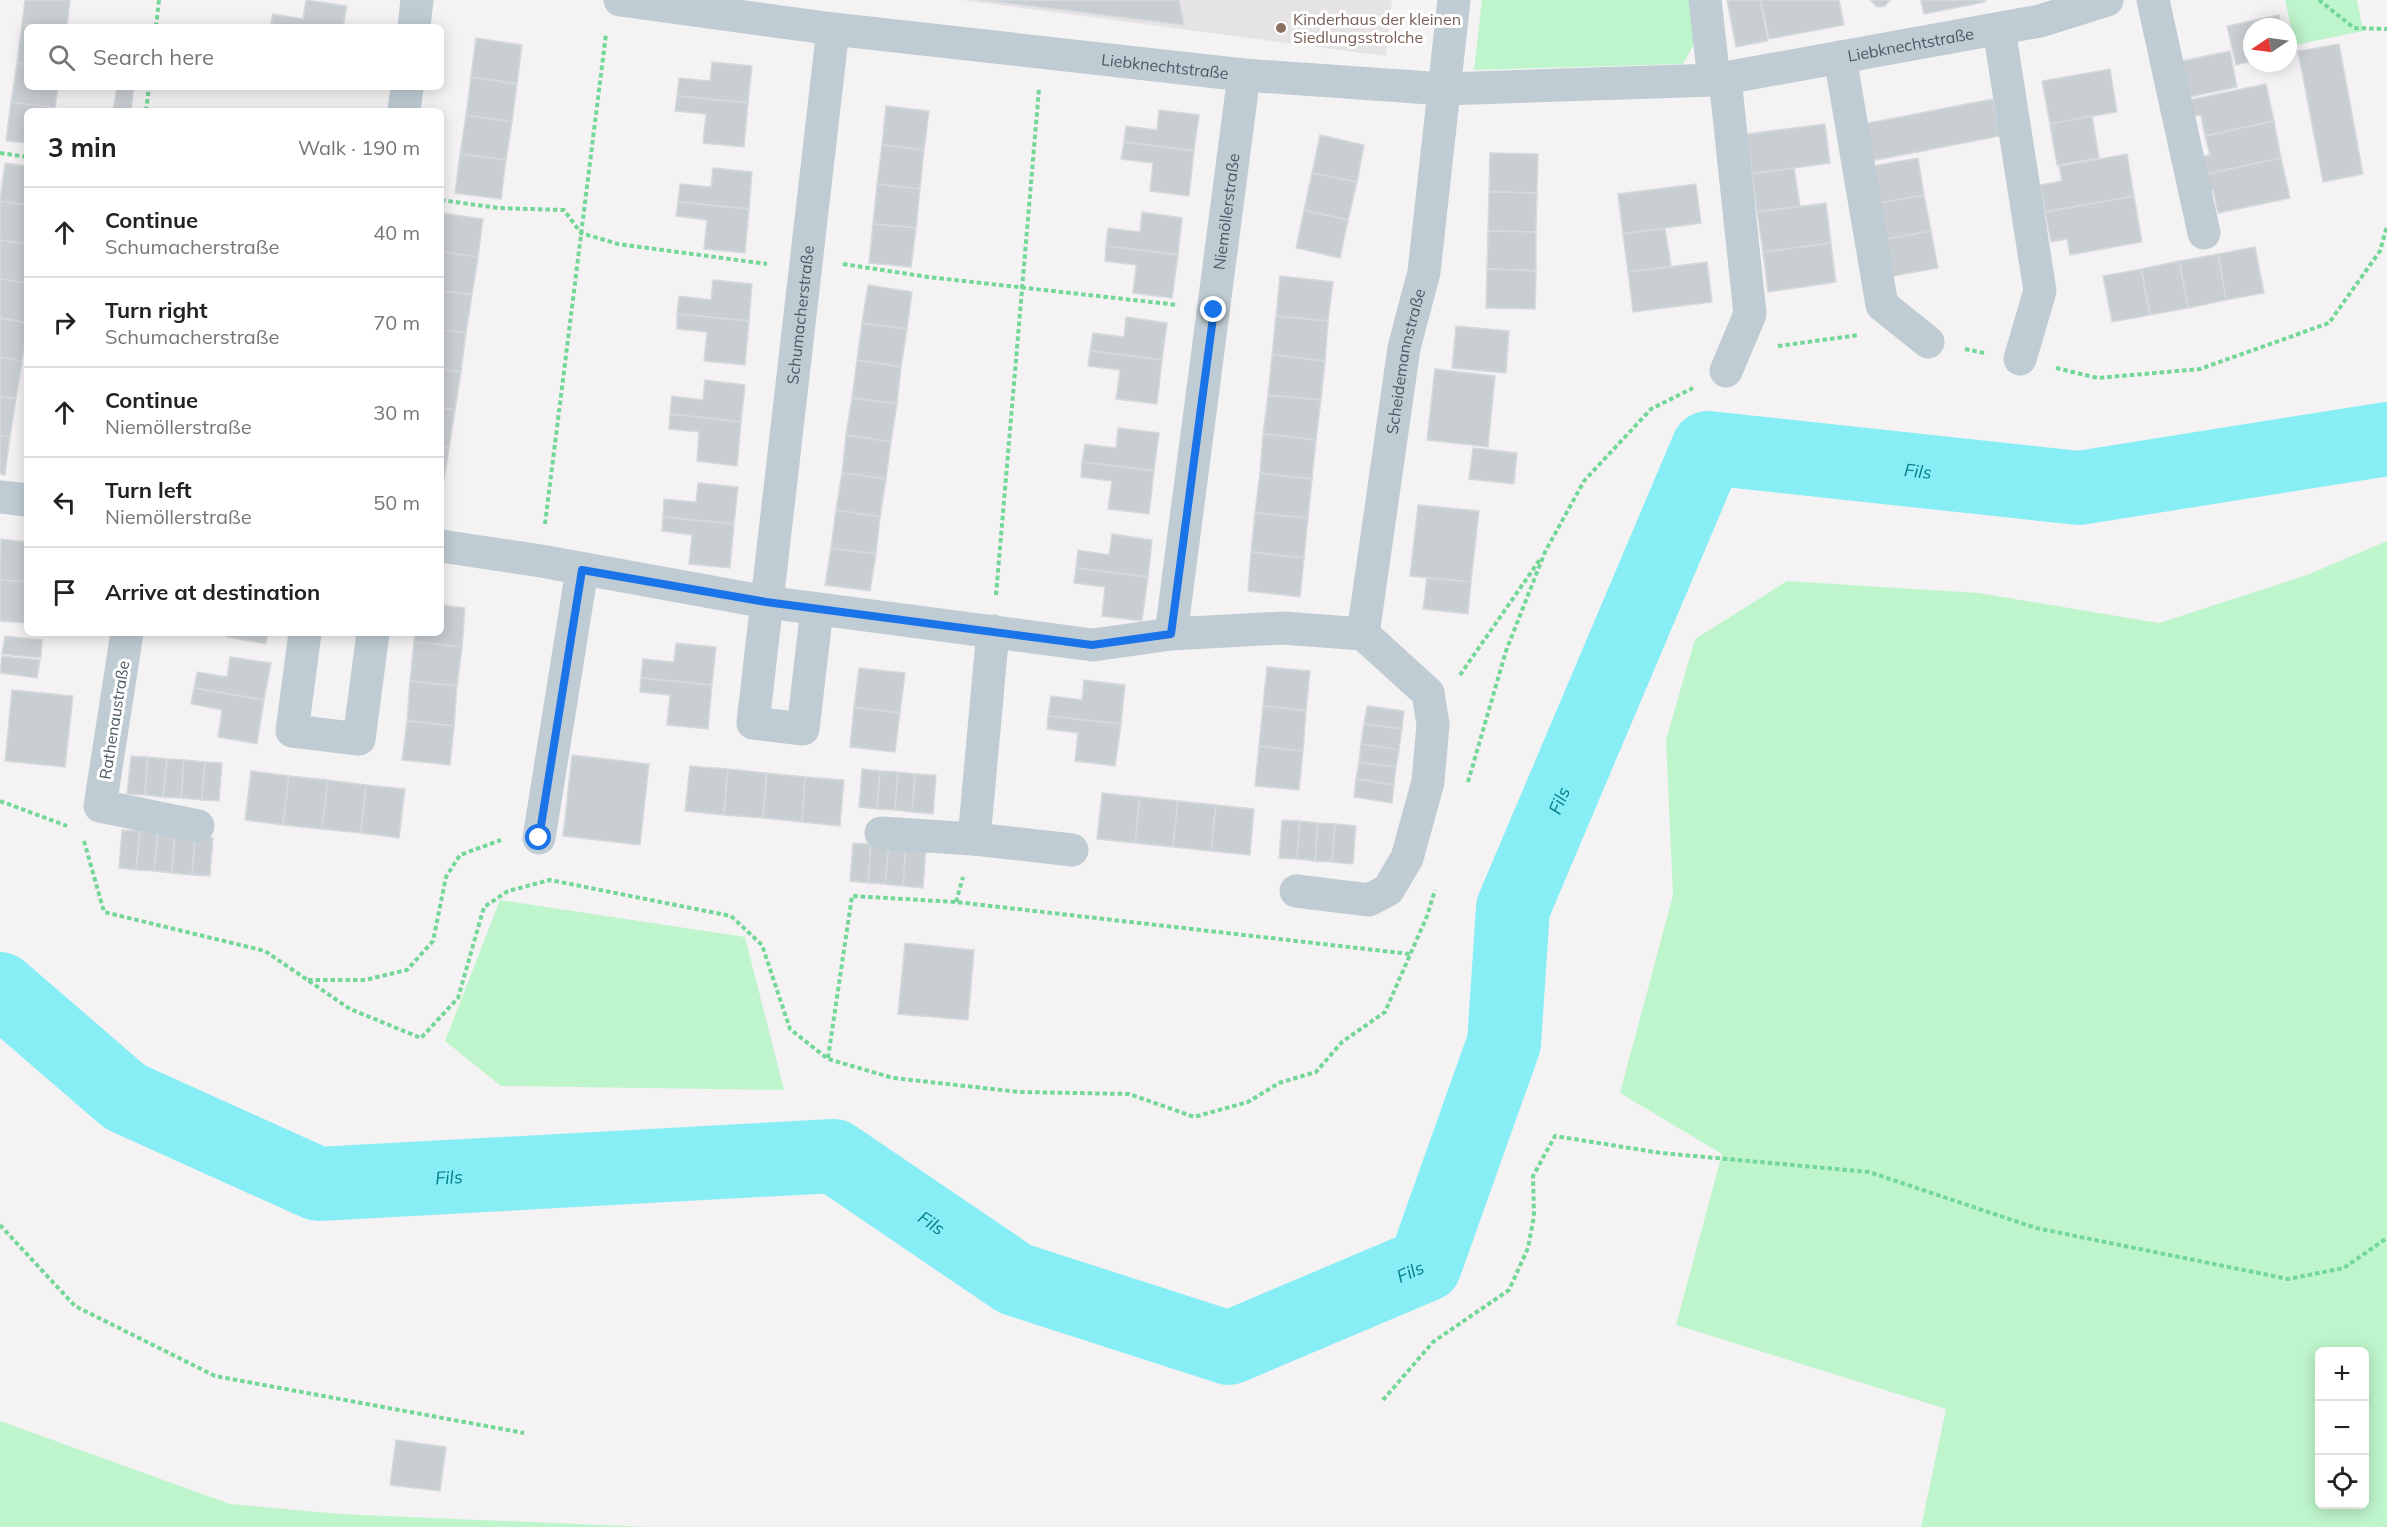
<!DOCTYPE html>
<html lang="en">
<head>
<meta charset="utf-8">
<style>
	:root { --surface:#fff; --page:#f6f6f6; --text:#222; --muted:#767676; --line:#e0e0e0 }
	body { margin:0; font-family:Mulish,sans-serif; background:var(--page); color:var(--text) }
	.controls { position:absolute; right:18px; bottom:18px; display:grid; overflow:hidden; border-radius:9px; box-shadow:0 3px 15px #0003 }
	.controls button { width:54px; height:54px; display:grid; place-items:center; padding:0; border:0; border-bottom:2px solid var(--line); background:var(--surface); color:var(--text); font:30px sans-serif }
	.compass { position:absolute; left:2243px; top:18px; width:54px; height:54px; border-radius:50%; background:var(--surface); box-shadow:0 3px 15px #0003; rotate:257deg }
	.stop { position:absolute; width:18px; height:18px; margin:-14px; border:4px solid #1a73e8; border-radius:50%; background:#fff }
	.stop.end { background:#1a73e8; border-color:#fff; box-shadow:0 2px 6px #0008 }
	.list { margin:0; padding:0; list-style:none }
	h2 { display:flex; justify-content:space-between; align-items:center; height:78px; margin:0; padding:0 24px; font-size:26px }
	h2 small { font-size:20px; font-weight:400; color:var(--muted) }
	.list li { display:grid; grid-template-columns:39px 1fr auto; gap:18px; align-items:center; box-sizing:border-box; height:90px; padding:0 24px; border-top:2px solid var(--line) }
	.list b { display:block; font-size:22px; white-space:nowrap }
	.list p { margin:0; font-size:20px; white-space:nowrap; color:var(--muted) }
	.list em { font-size:20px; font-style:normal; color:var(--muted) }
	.icon { flex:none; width:33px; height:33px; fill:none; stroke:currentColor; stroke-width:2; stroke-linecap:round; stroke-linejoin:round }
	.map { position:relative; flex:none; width:2387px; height:1527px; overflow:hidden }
	.search { position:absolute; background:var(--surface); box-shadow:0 3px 15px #0003; left:24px; top:24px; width:420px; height:66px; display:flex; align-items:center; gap:15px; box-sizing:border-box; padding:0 21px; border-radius:9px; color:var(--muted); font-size:22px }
	.panel { position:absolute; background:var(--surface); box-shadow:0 3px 15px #0003; left:24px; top:108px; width:420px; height:528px; border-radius:9px }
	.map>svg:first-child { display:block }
</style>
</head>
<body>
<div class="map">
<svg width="2387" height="1527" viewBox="0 0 2387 1527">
	<rect width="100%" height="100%" fill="#f5f2f3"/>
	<!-- education -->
	<path fill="#e6e3e5" d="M961,0h431l-6,56z"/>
	<!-- green -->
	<g fill="#bef5cc" fill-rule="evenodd">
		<path d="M1482,0h213l3,37 -15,27 -209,6z"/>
		<path d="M2285,0h72l6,31 -68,14z"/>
		<path d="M2387,541v986h-466l25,-118 -270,-84 46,-171 -102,-61 53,-198 -7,-155 29,-101 92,-58 192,12 180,30 148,-48zM2320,1352h44v152h-44z"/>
		<path d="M500,900l245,37 39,153 -283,-4 -56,-45z"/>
		<path d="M0,1421l230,83 110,10 310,13h-650z"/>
	</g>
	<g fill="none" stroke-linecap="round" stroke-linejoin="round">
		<!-- river -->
		<path stroke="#87eef6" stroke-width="74" id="s1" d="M0,989l125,108 193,87 516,-28 181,123 214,69 196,-83 79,-222 9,-135 195,-460 371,40 308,-49"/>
	</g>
	<!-- building -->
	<g fill="#c9ced2" stroke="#d6dade" stroke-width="1.5">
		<path d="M25,0h45l-3,27 -45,-3z"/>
		<path d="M306,0l41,6 -4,21h-73l3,-13 30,5z"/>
		<path d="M981,0h198l5,25z"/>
		<path d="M1727,0h33l8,41 -32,6z"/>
		<path d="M1761,0h78l5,25 -75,14z"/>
		<path d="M1870,0h20l-5,6 -8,1z"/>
		<path d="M1921,0h64v2l-61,12z"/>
		<path d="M2279,15l2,12h-29v34l-16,4 -9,-39z"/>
		<path d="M22,24l18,3h-13v38l-10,-2z"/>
		<path d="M476,38l46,7 -5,39 -46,-7z"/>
		<path d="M2339,44l24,130 -40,8 -25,-131z"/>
		<path d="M2230,51l7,36 -53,11 -7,-36z"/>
		<path d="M712,62l40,4 -4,37 -71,-7 2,-18 31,3z"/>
		<path d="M17,63l10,2v22h31l-3,21 -44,-6z"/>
		<path d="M2110,69l7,43 -67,12 -8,-43z"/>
		<path d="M471,77l46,7 -5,38 -46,-7z"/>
		<path d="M2266,84l8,37 -69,15 -4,-21 -13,2 -4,-16z"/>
		<path d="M117,87h17l-3,24h-18z"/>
		<path d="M677,96l71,7 -4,44 -41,-4 3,-29 -31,-3z"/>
		<path d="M1993,99l7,37 -129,25 -8,-37z"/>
		<path d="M11,102l44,6v3h-28v32l-21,-2z"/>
		<path d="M886,106l43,5 -5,39 -42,-5z"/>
		<path d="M1159,110l40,5 -5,36 -70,-9 2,-16 31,4z"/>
		<path d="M466,115l46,7 -6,38 -46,-6z"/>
		<path d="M2092,116l7,42 -42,7 -7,-41z"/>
		<path d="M2274,121l7,37 -83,18 -3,-18 15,-3 -5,-19z"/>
		<path d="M1825,124l5,39 -78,11 -5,-40z"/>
		<path d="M1320,135l44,10 -7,37 -45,-9z"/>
		<path d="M1124,142l70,9 -5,45 -39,-5 3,-28 -32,-4z"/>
		<path d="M882,145l42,5 -4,39 -43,-5z"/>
		<path d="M1490,153l48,1 -1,39 -48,-1z"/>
		<path d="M460,154l46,6 -5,39 -46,-6z"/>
		<path d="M2127,154l7,42 -89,16 -5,-27 22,-4 -3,-15z"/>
		<path d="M1918,158l6,37 -50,9 -7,-37z"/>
		<path d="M2281,158l9,40 -72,15 -5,-23 -11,2 -4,-16z"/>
		<path d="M5,163l22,3v39l-27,-4z"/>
		<path d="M713,168l39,4 -3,37 -71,-7 2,-18 31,3z"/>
		<path d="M1794,168l6,38 -43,6 -5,-38z"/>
		<path d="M1312,173l45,9 -9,38 -44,-10z"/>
		<path d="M877,184l43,5 -4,39 -43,-4z"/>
		<path d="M1696,184l5,39 -78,11 -5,-40z"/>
		<path d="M1489,192l48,1 -1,39 -48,-1z"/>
		<path d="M1924,195l7,36 -50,9 -7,-36z"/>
		<path d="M2134,196l8,46 -72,13 -3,-16 -16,3 -6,-30z"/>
		<path d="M0,201l27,4v39l-27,-4z"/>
		<path d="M678,202l71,7 -4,44 -41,-4 3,-29 -31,-4z"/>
		<path d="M1826,203l5,40 -68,9 -6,-40z"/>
		<path d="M1304,210l44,10 -8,38 -44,-10z"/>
		<path d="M1142,212l40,6 -4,37 -72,-9 2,-18 32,4z"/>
		<path d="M441,213l42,6 -5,38 -37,-5z"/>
		<path d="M873,224l43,4 -5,39 -42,-4z"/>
		<path d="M1665,228l6,38 -43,6 -5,-38z"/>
		<path d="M1488,231l48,1v39l-49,-2z"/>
		<path d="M1931,231l7,37 -50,9 -7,-37z"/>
		<path d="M0,240l27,4v39l-27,-4z"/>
		<path d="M1831,243l5,39 -68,10 -5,-40z"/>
		<path d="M1106,246l72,9 -6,43 -39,-5 3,-28 -31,-4z"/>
		<path d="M2255,247l9,46 -38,7 -8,-46z"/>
		<path d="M441,252l37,5 -6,38 -31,-4z"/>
		<path d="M2218,254l8,46 -38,8 -9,-47z"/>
		<path d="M2179,261l9,47 -38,7 -9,-46z"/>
		<path d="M1707,262l5,40 -79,10 -5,-40z"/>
		<path d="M1487,269l49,2 -1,38 -49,-1z"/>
		<path d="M2141,269l9,46 -38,7 -9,-46z"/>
		<path d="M1280,276l53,6 -5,39 -52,-5z"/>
		<path d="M0,279l27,4v40l-27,-5z"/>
		<path d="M713,280l39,4 -3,37 -72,-7 2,-18 32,4z"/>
		<path d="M868,285l44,7 -5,37 -45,-6z"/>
		<path d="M441,291l31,4 -6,38 -25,-3z"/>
		<path d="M677,314l72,7 -4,44 -41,-4 3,-29 -30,-3z"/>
		<path d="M1276,316l52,5 -3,40 -53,-6z"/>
		<path d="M1126,317l41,6 -5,37 -72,-9 3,-18 31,4z"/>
		<path d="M0,318l27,5 -5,38 -22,-4z"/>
		<path d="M862,323l45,6 -6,38 -44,-7z"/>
		<path d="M1456,326l53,5 -3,42 -54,-5z"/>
		<path d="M441,330l25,3 -5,39 -20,-3z"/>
		<path d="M1090,351l72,9 -5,44 -41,-5 4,-29 -32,-4z"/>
		<path d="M1272,355l53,6 -4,39 -53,-5z"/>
		<path d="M0,357l22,4 -6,38 -16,-3z"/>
		<path d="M857,360l44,7 -4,37 -45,-6z"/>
		<path d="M441,369l20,3 -6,38 -14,-2z"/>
		<path d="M1435,369l60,7 -7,71 -61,-7z"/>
		<path d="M705,380l40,5 -4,37 -71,-8 2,-18 31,4z"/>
		<path d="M1268,395l53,5 -5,40 -53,-6z"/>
		<path d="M0,396l16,3 -6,38 -10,-1z"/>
		<path d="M852,398l45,6 -6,38 -45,-7z"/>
		<path d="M441,408l14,2 -6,38 -8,-1z"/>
		<path d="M670,414l71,8 -4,44 -40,-5 2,-29 -30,-3z"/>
		<path d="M1118,428l41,5 -5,38 -72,-9 3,-18 31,4z"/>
		<path d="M1263,434l53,6 -4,39 -52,-6z"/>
		<path d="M846,435l45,7 -5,37 -44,-6z"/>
		<path d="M0,436l10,1 -5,38 -5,-1z"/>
		<path d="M441,447l8,1 -6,38h-2z"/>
		<path d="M1473,448l44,5 -3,31 -45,-5z"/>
		<path d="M1082,462l72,9 -5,43 -41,-5 4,-28 -31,-4z"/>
		<path d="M842,473l44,6 -6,38 -44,-7z"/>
		<path d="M1260,473l52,6 -4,39 -53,-5z"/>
		<path d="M698,483l40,4 -4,37 -71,-7 1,-18 32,3z"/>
		<path d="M1418,505l61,6 -8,71 -61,-6z"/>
		<path d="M836,510l44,7 -4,37 -45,-6z"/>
		<path d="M1255,513l53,5 -4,40 -53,-6z"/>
		<path d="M663,517l71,7 -4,44 -41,-4 3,-29 -30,-4z"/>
		<path d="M1112,534l40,6 -4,37 -72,-9 2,-18 31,5z"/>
		<path d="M1,539l26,3v40l-27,-2z"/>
		<path d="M831,548l45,6 -6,37 -45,-6z"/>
		<path d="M1251,552l53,6 -4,39 -52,-6z"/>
		<path d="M1076,568l72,9 -6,44 -40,-5 3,-29 -31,-4z"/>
		<path d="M1427,578l44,4 -3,32 -45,-5z"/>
		<path d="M0,580l27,2v41l-27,-2z"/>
		<path d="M441,605l24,3 -3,39 -48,-5 1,-9h26z"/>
		<path d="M227,633h41l-2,11 -39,-7z"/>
		<path d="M5,636l37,4 -1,18 -39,-4z"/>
		<path d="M414,642l48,5 -5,39 -47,-5z"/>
		<path d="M676,643l40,4 -4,38 -71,-7 2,-19 31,3z"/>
		<path d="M2,656l38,4 -3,18 -37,-5z"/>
		<path d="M230,657l41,6 -7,37 -70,-12 3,-16 30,5z"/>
		<path d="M1267,667l43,4 -4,40 -43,-5z"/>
		<path d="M859,668l46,5 -5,40 -46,-6z"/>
		<path d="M641,678l71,7 -4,44 -41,-4 3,-30 -30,-3z"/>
		<path d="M1084,680l41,5 -4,39 -73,-8 3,-20 31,4z"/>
		<path d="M410,681l47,5 -3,40 -47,-5z"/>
		<path d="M194,688l70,12 -7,44 -39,-7 4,-27 -31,-6z"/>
		<path d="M12,690l61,6 -8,71 -60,-6z"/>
		<path d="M1263,706l43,5 -3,40 -44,-5z"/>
		<path d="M1367,706l37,5 -2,18 -38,-5z"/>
		<path d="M854,707l46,6 -5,39 -45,-5z"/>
		<path d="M1048,716l73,8 -6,42 -40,-5 3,-28 -31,-4z"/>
		<path d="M407,721l47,5 -4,39 -48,-5z"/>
		<path d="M1364,724l38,5 -3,21 -38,-6z"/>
		<path d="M1361,744l38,6 -3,17 -37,-5z"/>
		<path d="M1259,746l44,5 -4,39 -44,-4z"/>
		<path d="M572,755l77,9 -9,81 -77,-9z"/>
		<path d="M131,756l17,1 -3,38 -18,-1z"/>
		<path d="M148,757l19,2 -4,38 -18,-2z"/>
		<path d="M167,759l17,1 -3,38 -18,-1z"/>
		<path d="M184,760l21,2 -3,38 -21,-2z"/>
		<path d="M205,762l17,1 -3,38 -17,-1z"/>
		<path d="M1359,762l37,5 -2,18 -38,-6z"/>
		<path d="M690,766l38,3 -4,46 -39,-4z"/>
		<path d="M728,769l39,4 -4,45 -39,-3z"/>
		<path d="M862,769l18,2 -3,38 -18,-2z"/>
		<path d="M251,771l38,5 -6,49 -38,-5z"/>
		<path d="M880,771l18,1 -3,38 -18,-1z"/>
		<path d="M898,772l17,2 -3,38 -17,-2z"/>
		<path d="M767,773l38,4 -3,45 -39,-4z"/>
		<path d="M915,774l21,1 -3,39 -21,-2z"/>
		<path d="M289,776l39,4 -6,49 -39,-4z"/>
		<path d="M805,777l39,3 -4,46 -38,-4z"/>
		<path d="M1356,779l38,6 -2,18 -38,-6z"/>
		<path d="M328,780l38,5 -5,48 -39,-4z"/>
		<path d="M366,785l39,4 -6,49 -38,-5z"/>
		<path d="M1102,793l38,4 -5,46 -38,-4z"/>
		<path d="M1140,797l38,4 -5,46 -38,-4z"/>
		<path d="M1178,801l38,4 -5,46 -38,-4z"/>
		<path d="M1216,805l38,4 -4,46 -39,-4z"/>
		<path d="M1282,820l18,1 -3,38 -18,-1z"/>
		<path d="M1300,821l18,2 -3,38 -18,-2z"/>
		<path d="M1318,823l17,1 -3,38 -17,-1z"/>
		<path d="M1335,824l21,2 -3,38 -21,-2z"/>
		<path d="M122,830l18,1 -4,39 -17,-2z"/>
		<path d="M140,831l18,2 -4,38 -18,-1z"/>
		<path d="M158,833l17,1 -3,39 -18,-2z"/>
		<path d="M175,834l20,2 -3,39 -20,-2z"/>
		<path d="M195,836l18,2 -3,38 -18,-1z"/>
		<path d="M853,843l18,1 -3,39 -18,-2z"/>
		<path d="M871,844l18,2 -4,38 -17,-1z"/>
		<path d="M889,846l17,1 -3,39 -18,-2z"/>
		<path d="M906,847l20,2 -3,39 -20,-2z"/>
		<path d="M905,943l69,7 -6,70 -70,-6z"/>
		<path d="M396,1440l50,7 -6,44 -50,-6z"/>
	</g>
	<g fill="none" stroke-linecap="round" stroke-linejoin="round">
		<!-- path -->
		<g stroke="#72d797" stroke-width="4" stroke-dasharray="4.5 3" stroke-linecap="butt">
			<path d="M2319,0l35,28 33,1"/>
			<path d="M156,27l3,-27"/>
			<path d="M146,111l3,-24"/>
			<path d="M0,153l27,4"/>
			<path d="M441,200l57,8 66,2 17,23 37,11 149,20"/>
			<path d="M843,264l85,13 250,28"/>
			<path d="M1778,346l81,-11"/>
			<path d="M1965,349l19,4"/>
			<path d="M2056,368l42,10 102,-9 129,-46 51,-72 7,-25"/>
			<path d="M545,524l61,-490"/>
			<path d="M996,595l43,-506"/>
			<path d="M1460,675l81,-117"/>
			<path d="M1468,782l38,-131 39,-99 39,-71 67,-72 42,-21"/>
			<path d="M0,801l67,25"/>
			<path d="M84,841l20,71 161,39 85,58 71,29 37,-40 26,-91 24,-16 42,-11 181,36 31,29 28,84 38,30 65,19 127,14 109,2 65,23 54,-15 31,-19 37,-11 26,-30 43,-30 42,-96 8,-26"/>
			<path d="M956,902l7,-25"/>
			<path d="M308,980h57l42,-10 26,-29 13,-64 14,-22 41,-15"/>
			<path d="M828,1058l24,-162 104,6 454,52"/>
			<path d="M0,1225l75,81 140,70 309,57"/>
			<path d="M1383,1400l50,-58 76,-52 19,-42 6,-32 -1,-40 22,-40 106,17 208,19 167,56 252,51 56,-11 43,-30"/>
		</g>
		<!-- minor -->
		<g stroke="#bfccd3" stroke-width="33">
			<path id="s2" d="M620,0l213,29 411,46 200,14 270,-9 326,-59 67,-21"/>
			<path d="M1705,0l9,80"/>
			<path d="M2153,0l51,233"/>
			<path d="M414,27l3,-27"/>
			<path d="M1999,29l41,262 -20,68"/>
			<path d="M1840,57l42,248 46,37"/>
			<path d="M1725,78l25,236 -24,57"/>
			<path d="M404,111l3,-24"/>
			<path d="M0,497l27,3"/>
			<path d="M441,546l100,15 225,41 327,43 78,-11 112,-6 80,6"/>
			<path id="s3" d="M817,609l-14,120 -50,-6 80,-694"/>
			<path d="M127,633l-27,173 98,20"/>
			<path d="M305,633l-13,98 67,8 14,-106"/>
			<path id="s4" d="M1171,634l73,-559"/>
			<path id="s5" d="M1363,634l41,-286 20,-76 30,-272"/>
			<path d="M881,833l93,6 98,11"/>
			<path d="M539,838l43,-268"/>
			<path d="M974,839l19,-208"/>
			<path d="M1296,891l73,9 19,-10 19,-32 21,-76 5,-58 -5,-31 -65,-59"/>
		</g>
	</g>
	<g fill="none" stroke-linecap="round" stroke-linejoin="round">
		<!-- route -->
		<path stroke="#1a73e8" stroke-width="8" d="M539,838l43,-268 184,32 326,43 79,-11 43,-324"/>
	</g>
	<!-- markers -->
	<circle fill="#8d6e63" stroke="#fff" stroke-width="2" cx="1281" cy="28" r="6"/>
	<g text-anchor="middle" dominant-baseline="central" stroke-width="6" stroke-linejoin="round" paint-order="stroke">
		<!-- education labels -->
		<g font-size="16" fill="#785e54" stroke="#fff" text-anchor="start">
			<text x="1293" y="19">Kinderhaus der kleinen<tspan x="1293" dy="18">Siedlungsstrolche</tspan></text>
		</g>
		<!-- street labels -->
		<g font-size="16" fill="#485a62" stroke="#fff">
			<text stroke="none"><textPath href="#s2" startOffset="1299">Liebknechtstraße</textPath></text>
			<text stroke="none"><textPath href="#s2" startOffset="549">Liebknechtstraße</textPath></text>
			<text stroke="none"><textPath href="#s4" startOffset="426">Niemöllerstraße</textPath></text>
			<text stroke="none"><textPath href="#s3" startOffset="582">Schumacherstraße</textPath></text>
			<text stroke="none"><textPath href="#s5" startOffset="276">Scheidemannstraße</textPath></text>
			<text transform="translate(114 720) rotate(-81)">Rathenaustraße</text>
		</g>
		<!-- water labels -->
		<g font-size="18" font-style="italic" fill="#058089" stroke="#fff">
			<text stroke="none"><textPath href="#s1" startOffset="2632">Fils</textPath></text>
			<text stroke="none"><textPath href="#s1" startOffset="2038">Fils</textPath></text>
			<text stroke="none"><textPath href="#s1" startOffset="508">Fils</textPath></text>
			<text stroke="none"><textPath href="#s1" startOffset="1012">Fils</textPath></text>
			<text stroke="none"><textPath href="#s1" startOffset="1534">Fils</textPath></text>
		</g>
	</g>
</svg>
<div class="controls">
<button>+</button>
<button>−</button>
<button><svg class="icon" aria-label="locate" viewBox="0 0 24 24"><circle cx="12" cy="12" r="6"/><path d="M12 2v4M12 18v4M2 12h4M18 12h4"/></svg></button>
</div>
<svg class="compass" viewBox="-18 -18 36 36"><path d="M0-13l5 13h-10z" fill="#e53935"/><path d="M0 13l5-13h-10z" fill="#767676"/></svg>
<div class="stop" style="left:539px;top:838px"></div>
<div class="stop end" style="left:1214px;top:310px"></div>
<div class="search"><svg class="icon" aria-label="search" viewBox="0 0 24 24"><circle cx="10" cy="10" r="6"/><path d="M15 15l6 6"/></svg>Search here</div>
<section class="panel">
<h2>3 min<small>Walk · 190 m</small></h2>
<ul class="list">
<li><svg class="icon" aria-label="ahead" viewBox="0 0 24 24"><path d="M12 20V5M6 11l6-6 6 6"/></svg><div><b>Continue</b><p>Schumacherstraße</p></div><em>40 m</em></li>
<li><svg class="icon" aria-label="right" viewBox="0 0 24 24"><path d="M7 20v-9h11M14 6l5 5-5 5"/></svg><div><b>Turn right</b><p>Schumacherstraße</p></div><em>70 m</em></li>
<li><svg class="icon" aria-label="ahead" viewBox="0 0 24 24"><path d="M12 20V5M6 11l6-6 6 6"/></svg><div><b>Continue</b><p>Niemöllerstraße</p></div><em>30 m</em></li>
<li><svg class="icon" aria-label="left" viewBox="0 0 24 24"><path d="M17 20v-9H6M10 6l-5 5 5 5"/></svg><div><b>Turn left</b><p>Niemöllerstraße</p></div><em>50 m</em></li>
<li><svg class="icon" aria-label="arrive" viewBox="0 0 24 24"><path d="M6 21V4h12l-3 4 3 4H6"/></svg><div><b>Arrive at destination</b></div></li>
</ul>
</section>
</div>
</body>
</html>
